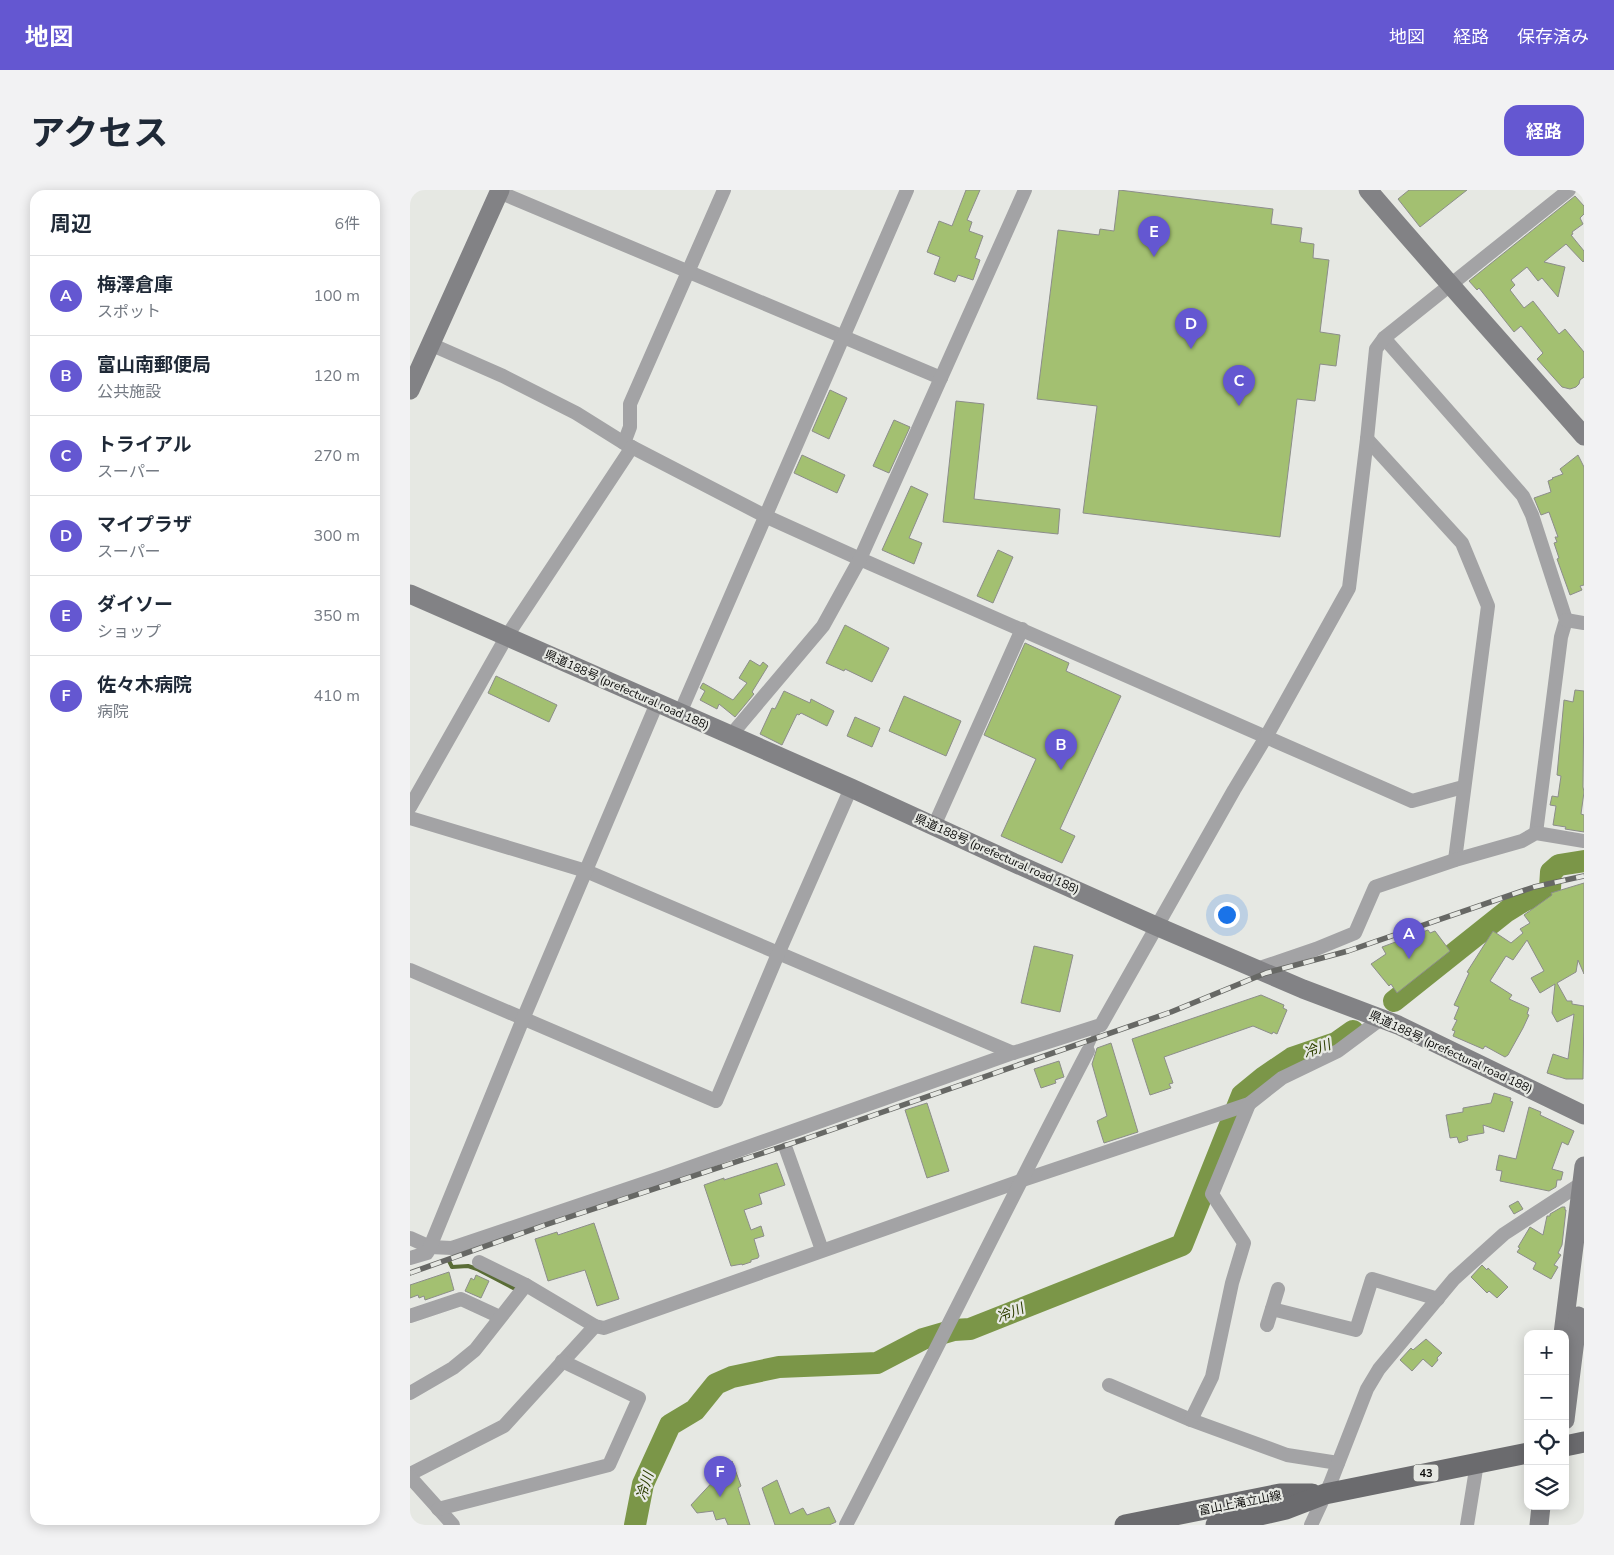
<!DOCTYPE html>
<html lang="ja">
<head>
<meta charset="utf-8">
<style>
	:root { --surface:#fff; --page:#f2f2f3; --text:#1f2937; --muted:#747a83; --line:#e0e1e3; --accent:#6457d1 }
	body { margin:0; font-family:"Nunito Sans","Noto Sans JP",sans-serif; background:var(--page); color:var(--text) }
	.controls { position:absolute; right:15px; bottom:15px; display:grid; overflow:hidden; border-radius:10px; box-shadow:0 2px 12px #0003 }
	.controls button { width:45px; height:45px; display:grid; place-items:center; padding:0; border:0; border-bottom:1px solid var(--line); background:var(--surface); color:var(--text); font:25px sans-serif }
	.you { position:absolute; left:816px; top:724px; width:18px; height:18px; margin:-12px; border:4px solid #fff; border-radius:50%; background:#1a73e8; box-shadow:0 0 0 8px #1a73e833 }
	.badge { display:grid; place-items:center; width:32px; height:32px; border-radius:50%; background:var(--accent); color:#fff; font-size:16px; font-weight:700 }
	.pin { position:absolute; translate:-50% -41px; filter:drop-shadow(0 1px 2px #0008) }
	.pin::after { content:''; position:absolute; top:26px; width:18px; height:15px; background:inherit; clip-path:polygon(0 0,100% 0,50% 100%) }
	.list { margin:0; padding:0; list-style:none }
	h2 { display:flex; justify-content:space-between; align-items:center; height:65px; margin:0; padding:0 20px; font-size:21px }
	h2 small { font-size:16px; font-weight:400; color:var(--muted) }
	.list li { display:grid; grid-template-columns:32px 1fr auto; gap:15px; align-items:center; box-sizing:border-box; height:80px; padding:0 20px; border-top:1px solid var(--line) }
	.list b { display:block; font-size:19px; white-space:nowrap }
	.list p { margin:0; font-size:16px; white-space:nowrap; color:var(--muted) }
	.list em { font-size:16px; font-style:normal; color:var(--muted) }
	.icon { flex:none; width:28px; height:28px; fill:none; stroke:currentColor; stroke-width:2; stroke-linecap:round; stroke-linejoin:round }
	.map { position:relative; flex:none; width:1174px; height:1335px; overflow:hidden; border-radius:15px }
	header { display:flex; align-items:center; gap:30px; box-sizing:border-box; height:70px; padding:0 25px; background:var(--accent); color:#fff }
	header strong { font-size:24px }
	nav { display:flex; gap:28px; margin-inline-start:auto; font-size:18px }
	.intro { display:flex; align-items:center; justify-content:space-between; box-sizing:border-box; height:120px; padding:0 30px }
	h1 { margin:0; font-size:35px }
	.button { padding:12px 22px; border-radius:15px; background:var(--accent); color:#fff; font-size:18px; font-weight:700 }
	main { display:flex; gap:30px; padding:0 30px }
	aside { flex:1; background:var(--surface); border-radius:15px; box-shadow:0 2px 12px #0003 }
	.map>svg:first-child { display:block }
</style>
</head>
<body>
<header>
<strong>地図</strong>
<nav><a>地図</a><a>経路</a><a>保存済み</a></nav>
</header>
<div class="intro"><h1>アクセス</h1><a class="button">経路</a></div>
<main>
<aside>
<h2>周辺<small>6件</small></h2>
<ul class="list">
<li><span class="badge">A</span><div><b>梅澤倉庫</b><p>スポット</p></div><em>100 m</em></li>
<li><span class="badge">B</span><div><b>富山南郵便局</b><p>公共施設</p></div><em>120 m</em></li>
<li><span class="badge">C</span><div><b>トライアル</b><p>スーパー</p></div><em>270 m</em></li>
<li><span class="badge">D</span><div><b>マイプラザ</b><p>スーパー</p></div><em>300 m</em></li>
<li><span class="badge">E</span><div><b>ダイソー</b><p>ショップ</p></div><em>350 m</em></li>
<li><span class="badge">F</span><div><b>佐々木病院</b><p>病院</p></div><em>410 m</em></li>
</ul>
</aside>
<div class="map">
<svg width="1174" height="1335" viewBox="0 0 1174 1335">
	<rect width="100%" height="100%" fill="#e6e8e3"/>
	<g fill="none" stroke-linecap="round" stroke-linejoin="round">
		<!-- stream -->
		<path stroke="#5a6d36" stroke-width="4" d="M39,1071l3,6 16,-1 9,3 40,21"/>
		<!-- river -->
		<g stroke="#7b9648" stroke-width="22">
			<path d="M984,811l113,-90 18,-11 21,-7 4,-5 1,-16 8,-7 25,-4"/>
			<path d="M225,1335l8,-41 27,-59 25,-15 21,-26 16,-7 47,-10 98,-4 46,-24 31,-9 16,-1 212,-84 60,-150 22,-18 28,-19 44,-15 17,-12"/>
		</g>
	</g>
	<!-- building -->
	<g fill="#a3c071" stroke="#8c8d8a">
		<path d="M556,0h14l-13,30 5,2 -3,9 14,5 -8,22 5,2 -7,20 -15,-5 -3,7 -21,-8 6,-17 -13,-5 12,-31 13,5z"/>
		<path d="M709,0l154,19 -2,15 31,4 -2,14 14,2 -1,14 16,2 -9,72 20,3 -4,31 -16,-2 -5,37 -18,-2 -17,138 -197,-24 14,-107 -60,-7 21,-169 41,5 1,-6 14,2z"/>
		<path d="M999,0h58l-47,37 -22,-28z"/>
		<path d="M1165,6l9,10v8l-4,4 3,6 -11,8 1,2 -2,1 13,16v10l-1,1 -17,-18 -22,18 21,5 -7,30 -16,-19 -4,3 -11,-14 -16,13 4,5 -5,5 14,18 9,-7 26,33 6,-5 19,23v25l-4,3 -1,4 -3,3 -6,2 -8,-2 -25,-28 6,-6 -22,-27 -7,6 -35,-44 -2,2 -8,-9z"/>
		<path d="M420,200l17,8 -18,41 -17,-8z"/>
		<path d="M546,211l28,3 -10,95 86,10 -2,25 -115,-12z"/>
		<path d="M484,230l16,7 -21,46 -16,-7z"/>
		<path d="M392,265l43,20 -8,18 -43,-20z"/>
		<path d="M1168,265l6,12v118l-4,1 2,4 -12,5 -13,-36 2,-1 -5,-15 3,-1 -2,-5h3l-9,-25 -8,3 -7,-17 17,-6 -3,-11 5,-2 -1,-1 11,-4 -3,-5z"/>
		<path d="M501,296l17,8 -19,44 13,5 -8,21 -32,-14z"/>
		<path d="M588,360l15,7 -20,46 -16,-7z"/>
		<path d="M435,435l44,23 -17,34 -27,-13 -1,2 -18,-8z"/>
		<path d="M615,453l44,20 -3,8 55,25 -61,133 15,7 -13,27 -61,-27 35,-77 -52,-24z"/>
		<path d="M340,470l10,6 3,-4 5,4 -16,26 2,2 -19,23 -16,-13 -2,5 -17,-9 5,-9 -5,-3 3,-5 30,17 14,-17 -8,-5z"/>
		<path d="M86,486l61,29 -8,17 -61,-29z"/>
		<path d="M1165,500l9,1 -1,96 1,5 -3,22 3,1v17l-19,-3 1,-2 -13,-2 3,-19 -6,-1 2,-9 6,1 3,-21 -4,-1 7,-75 9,2z"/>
		<path d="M374,501l26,12 1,-4 23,12 -7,15 -26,-13 -2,2 -2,-1 -15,31 -22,-11 12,-26 3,1z"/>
		<path d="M494,506l57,25 -15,35 -57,-25z"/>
		<path d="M445,527l25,11 -8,19 -25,-11z"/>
		<path d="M1174,693v91l-6,-14 -2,12 -19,11 10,18h5v3l12,2 -1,73h-17l-19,-6 6,-19 15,5 6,-45 -17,8 -5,-9 3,-29 -15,9 -9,-15 13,-7 -17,-31 -14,20 -7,-4 -16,25 22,14 -3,4 20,9 -2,6 2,1 -6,13 -15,27 -3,2 -20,-11 -2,3 -30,-13 2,-5 -3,-1 5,-10 -3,-1 5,-12 -5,-2 15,-32 -2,-1 26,-41 18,12 12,-10 -3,-4 10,-6 -6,-8 28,-20 -1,-2z"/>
		<path d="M1018,740l2,3 5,-2 15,20 -53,42 -6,-9 -2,2 -18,-22 15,-10 -4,-7z"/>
		<path d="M624,756l39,9 -13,57 -39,-9z"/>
		<path d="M851,805l23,10 -1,3 4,2 -10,24 -4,-2 -1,2 -19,-8 -89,31 9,26 -4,1 2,4 -21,7 -18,-56z"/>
		<path d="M701,853l27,89 -34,11 -7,-22 10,-5 -15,-52 5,-16z"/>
		<path d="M649,871l5,16 -9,3 1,3 -15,5 -7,-19z"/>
		<path d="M1084,903l17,5 -1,3 3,1 -9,30 -21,-7 1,8 -17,3 1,4 -9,3 -2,-6 -7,1 -4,-23 17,-3v-4l28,-5z"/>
		<path d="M517,913l22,68 -22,7 -22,-68z"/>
		<path d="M1119,917l12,5 -1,3 34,16 -6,14 -6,-3 -10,27 11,3 -2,8h-4l-1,7 -7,4 -49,-10 2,-10 -6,-1 3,-15 17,4z"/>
		<path d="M367,973l8,22 -26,9 3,10 -18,6 7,20 10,-4 3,10 -10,3 5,17 -1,2 -7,2v2l-9,3v-1l-11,2 -27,-81 20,-7v2z"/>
		<path d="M1108,1011l5,8 -9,5 -5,-8z"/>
		<path d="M1152,1017h3v3h1l-4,35 -4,8 3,2 -7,10 4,2 -7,12 -18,-10 3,-6 -19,-11 3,-4 -2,-1 12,-20 13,8 4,-19h3v-2z"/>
		<path d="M184,1033l25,76 -22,7 -12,-36 -37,11 -13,-42 22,-7 1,3z"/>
		<path d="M1072,1075l5,5 1,-2 20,19 -11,11 -8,-7 -2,2 -16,-16z"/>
		<path d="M39,1082l5,18 -29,10 -1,-4 -5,2 -1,-3 -8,3v-13z"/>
		<path d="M66,1085l13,6 -8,17 -16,-7 6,-13 3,2z"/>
		<path d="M1016,1149l16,14 -5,5 1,2 -6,7 -9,-8 -11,12 -12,-11 11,-12 2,2z"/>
		<path d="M322,1271l9,25 -3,2 12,37h-22l-3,-7 -9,2 -3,-9 -16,2 -6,-8z"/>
		<path d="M367,1290l13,34 13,-6 4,7 22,-8 7,15 -7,3h-54l-13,-37z"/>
	</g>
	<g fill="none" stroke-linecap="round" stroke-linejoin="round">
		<!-- lane -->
		<path stroke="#a3a3a5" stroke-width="7" d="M678,861l11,-24"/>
		<!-- street -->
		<g stroke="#a3a3a5" stroke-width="14">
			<path d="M89,2l442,186"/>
			<path d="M974,148l139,158 9,19 34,105 -5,17 -25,196"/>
			<path d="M20,154l73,32 73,37 48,30 141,73 95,43 552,242 51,-14"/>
			<path d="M957,249l95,104 26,63 -33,254"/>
			<path d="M214,253l6,-16v-23l94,-214"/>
			<path d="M1156,430l18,3"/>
			<path d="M270,523l227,-523"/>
			<path d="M321,545l92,-109 37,-67 165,-369"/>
			<path d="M0,617l97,-171 125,-189"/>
			<path d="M0,628l176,53 427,182"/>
			<path d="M524,636l88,-197"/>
			<path d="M847,779l59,-20 39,-16 20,-46 80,-27 67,-19 14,-8 48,8"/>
			<path d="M0,780l306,131 62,-147 73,-166"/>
			<path d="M376,959l36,101"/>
			<path d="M0,1048l20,9 22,1 214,-72 347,-123 88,-28 133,-235 32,-53 83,-149 18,-149 9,-90 8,-11 185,-148"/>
			<path d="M0,1068l17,-5 3,-6 93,-228 134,-316"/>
			<path d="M69,1072l47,23"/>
			<path d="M862,1119l84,21 16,-51 66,20"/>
			<path d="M0,1126l51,-17 39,18"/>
			<path d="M857,1135l11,-36"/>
			<path d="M699,1195l82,35 96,35 51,8"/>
			<path d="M0,1203l43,-25 22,-18 51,-65 69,41 9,2 416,-147 229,-77 33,-26 56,-27 43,-32"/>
			<path d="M781,1230l21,-43 20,-94 12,-40 -32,-49 37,-90"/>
			<path d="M0,1284l94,-48 91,-100"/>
			<path d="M0,1287l43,48"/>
			<path d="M28,1319l171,-44 30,-67 -77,-37"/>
			<path d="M436,1335c82,-158 160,-317 242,-474"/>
			<path d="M901,1335l19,-41 37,-95 12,-20 75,-90 50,-45 78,-51"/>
			<path d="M1057,1335l10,-62"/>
		</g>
		<!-- secondary -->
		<g stroke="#828285" stroke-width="19">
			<path d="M958,0c71,83 144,164 216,246"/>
			<path d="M0,200l90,-200"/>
			<path d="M0,404l441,194 168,77 137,61 147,63 95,36 186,90"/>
			<path d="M1153,1144l21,-168"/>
			<path d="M1155,1230l13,-104"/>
			<path d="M1129,1335l2,-19"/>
		</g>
		<!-- primary -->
		<g stroke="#6b6b6e" stroke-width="21">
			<path d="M1155,1256l19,-4"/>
			<path d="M715,1335l155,-31h32"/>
			<path d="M806,1335l70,-16 39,-15 203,-41"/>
		</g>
		<defs>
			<path id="rail" d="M0,1083l135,-48 257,-85 369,-128 95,-39 82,-22 186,-64 50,-11"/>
		</defs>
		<!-- rail casing -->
		<use href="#rail" stroke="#676865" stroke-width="5.5"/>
		<!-- rail -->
		<use href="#rail" stroke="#e6e8e3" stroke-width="4" stroke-dasharray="11" stroke-linecap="butt"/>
	</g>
	<g text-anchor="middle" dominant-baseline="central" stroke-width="4.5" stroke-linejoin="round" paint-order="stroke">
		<!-- shield labels -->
		<rect fill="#e6e8e3" stroke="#4d4e4c" stroke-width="1" x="1003.5" y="1274.5" width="25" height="17" rx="4"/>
		<g font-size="11" font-weight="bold" fill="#0c0c0b">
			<text x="1016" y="1283">43</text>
		</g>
		<!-- street labels -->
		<g font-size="12" fill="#0c0c0b" stroke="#e6e8e3">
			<text transform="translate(217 500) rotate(24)">県道188号 (prefectural road 188)</text>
			<text transform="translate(587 664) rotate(24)">県道188号 (prefectural road 188)</text>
			<text transform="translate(1041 862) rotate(25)">県道188号 (prefectural road 188)</text>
			<text transform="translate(830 1313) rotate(-11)">富山上滝立山線</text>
		</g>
		<!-- water labels -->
		<g font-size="14" font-style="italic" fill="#2d3e01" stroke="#e6e8e3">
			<text transform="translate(907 859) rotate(-20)">冷川</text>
			<text transform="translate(600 1123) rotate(-22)">冷川</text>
			<text transform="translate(235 1296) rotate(-73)">冷川</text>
		</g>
	</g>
</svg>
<div class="controls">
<button>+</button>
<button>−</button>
<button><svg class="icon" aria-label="locate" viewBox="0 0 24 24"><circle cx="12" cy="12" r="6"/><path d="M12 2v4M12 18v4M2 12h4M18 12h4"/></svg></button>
<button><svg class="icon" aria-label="layers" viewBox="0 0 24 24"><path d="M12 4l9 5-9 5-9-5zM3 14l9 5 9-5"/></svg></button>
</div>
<div class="you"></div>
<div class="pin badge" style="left:999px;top:769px">A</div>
<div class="pin badge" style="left:651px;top:580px">B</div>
<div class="pin badge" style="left:829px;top:216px">C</div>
<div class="pin badge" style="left:781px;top:159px">D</div>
<div class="pin badge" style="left:744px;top:67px">E</div>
<div class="pin badge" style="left:310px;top:1307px">F</div>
</div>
</main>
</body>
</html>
